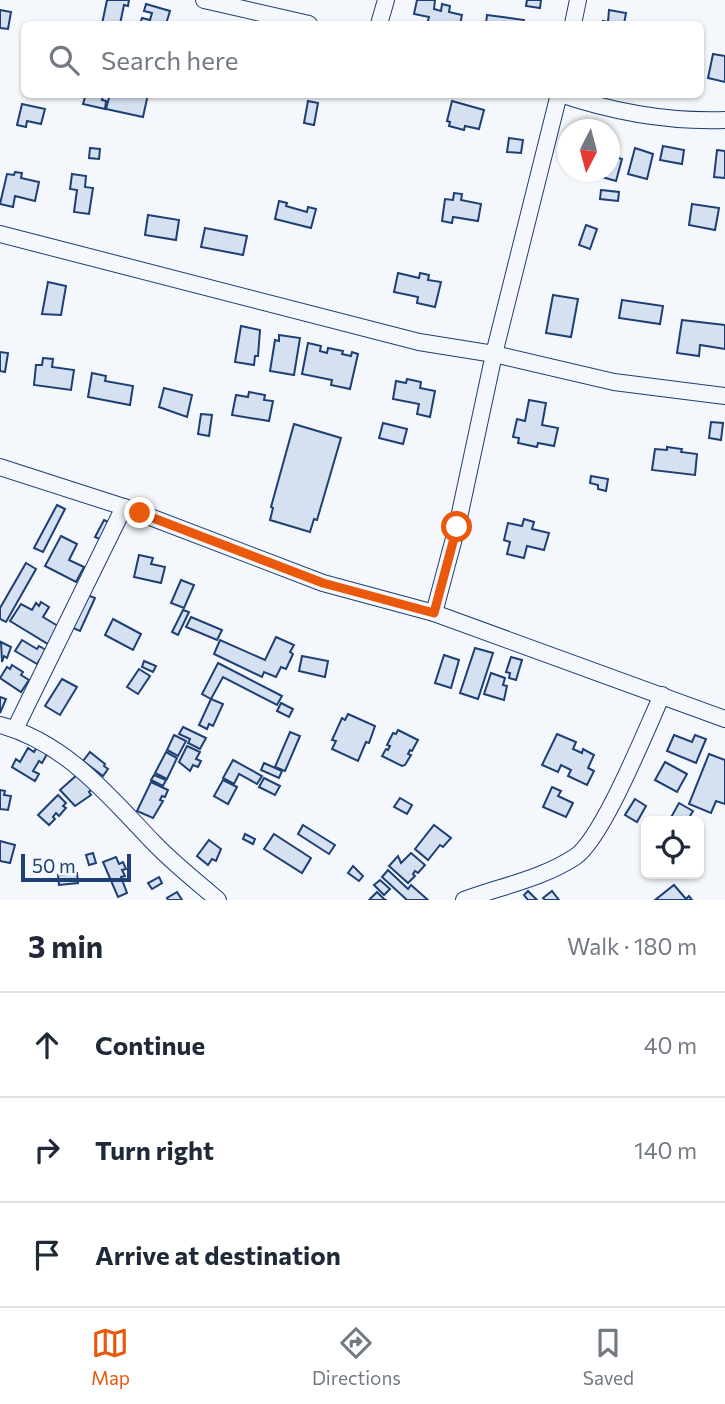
<!DOCTYPE html>
<html lang="en">
<head>
<meta charset="utf-8">
<style>
	:root { --surface:#fff; --page:#f2f2f3; --text:#1f2937; --muted:#747a83; --line:#e0e1e3; --accent:#ea580c }
	body { margin:0; font-family:Commissioner,sans-serif; background:var(--page); color:var(--text) }
	.controls { position:absolute; right:21px; bottom:21px; display:grid; overflow:hidden; border-radius:10px; box-shadow:0 2px 5px #0004 }
	.controls button { width:63px; height:63px; display:grid; place-items:center; padding:0; border:0; border-bottom:2px solid var(--line); background:var(--surface); color:var(--text); font:35px sans-serif }
	.compass { position:absolute; left:557px; top:119px; width:63px; height:63px; border-radius:50%; background:var(--surface); box-shadow:0 2px 5px #0004; rotate:186deg }
	.scale { position:absolute; left:21px; bottom:18px; width:110px; box-sizing:border-box; padding-left:7px; border:4px solid #1d3f73; border-top:0; font-size:19px; line-height:24px; white-space:nowrap; color:#1d3f73; -webkit-text-stroke:5px #f4f7fb; paint-order:stroke }
	.stop { position:absolute; width:21px; height:21px; margin:-16px; border:5px solid #ea580c; border-radius:50%; background:#fff }
	.stop.end { background:#ea580c; border-color:#fff; box-shadow:0 2px 7px #0008 }
	.list { margin:0; padding:0; list-style:none }
	h2 { display:flex; justify-content:space-between; align-items:center; height:91px; margin:0; padding:0 28px; font-size:30px }
	h2 small { font-size:23px; font-weight:400; color:var(--muted) }
	.list li { display:grid; grid-template-columns:46px 1fr auto; gap:21px; align-items:center; box-sizing:border-box; height:105px; padding:0 28px; border-top:2px solid var(--line) }
	.list b { display:block; font-size:26px; white-space:nowrap }
	.list em { font-size:23px; font-style:normal; color:var(--muted) }
	.icon { flex:none; width:38px; height:38px; fill:none; stroke:currentColor; stroke-width:2; stroke-linecap:round; stroke-linejoin:round }
	.map { position:relative; flex:none; width:725px; height:900px; overflow:hidden }
	.search { position:absolute; background:var(--surface); box-shadow:0 2px 5px #0004; left:21px; right:21px; top:21px; height:77px; display:flex; align-items:center; gap:18px; box-sizing:border-box; padding:0 24px; border-radius:10px; color:var(--muted); font-size:26px }
	.sheet { height:406px; background:var(--surface) }
	nav { display:flex; justify-content:space-around; align-items:center; box-sizing:border-box; height:98px; border-top:2px solid var(--line); background:var(--surface); font-size:19px; color:var(--muted) }
	nav a { display:grid; justify-items:center; gap:4px }
	nav .on { color:var(--accent) }
	.map>svg:first-child { display:block }
</style>
</head>
<body>
<div class="map">
<svg width="725" height="900" viewBox="0 0 725 900">
	<rect width="100%" height="100%" fill="#f4f7fb"/>
	<!-- building -->
	<g fill="#d5e0f0" stroke="#1d3f73" stroke-width="2">
		<path d="M107,0h22l-1,6 -4,-1 -4,19h-18z"/>
		<path d="M417,0h18l-1,9 7,2 1,-7 8,2 -1,6 13,3 -2,9h-33l2,-7 -15,-3z"/>
		<path d="M527,0h14l-1,8 -14,-2z"/>
		<path d="M146,4l24,7 -4,13h-26l2,-6 8,2 2,-7 -8,-2z"/>
		<path d="M0,10l11,2 -3,17 -8,-1z"/>
		<path d="M609,10l17,3 -2,11h-21v-3l5,1z"/>
		<path d="M487,15l37,5 -1,4h-37z"/>
		<path d="M713,54l12,2v26l-17,-4z"/>
		<path d="M86,94h17l-1,6 4,1 -1,8 -22,-5z"/>
		<path d="M110,94h38l-5,23 -37,-8z"/>
		<path d="M308,101l10,2 -4,22 -10,-2z"/>
		<path d="M452,101l32,9 -5,19 -14,-3 -1,4 -15,-4 1,-4 -3,-1z"/>
		<path d="M22,104l23,5 -4,15 -14,-3 -1,6 -9,-2z"/>
		<path d="M509,138l14,2 -2,13 -14,-1z"/>
		<path d="M663,146l21,4 -2,14 -22,-4z"/>
		<path d="M90,148l10,1 -1,10 -10,-1z"/>
		<path d="M635,148l18,6 -6,25 -19,-5z"/>
		<path d="M717,150l8,1v27l-11,-1z"/>
		<path d="M610,156l12,3 -6,22 -21,-6 1,-3h14z"/>
		<path d="M15,172l7,1 -1,5 18,4 -4,19 -20,-5 -2,11 -13,-3 7,-30 7,1z"/>
		<path d="M72,174l14,2 -1,11 8,1 -4,26 -15,-2 3,-22 -7,-1z"/>
		<path d="M601,190l18,2 -1,9 -18,-2z"/>
		<path d="M454,193l8,1 -1,6 20,4 -3,17 -25,-4 -1,6 -10,-2 3,-22 8,1z"/>
		<path d="M279,201l8,2 -1,3 21,6 1,-5 8,2 -5,19 -36,-9z"/>
		<path d="M692,204l27,4 -4,22 -26,-5z"/>
		<path d="M148,215l31,5 -3,20 -31,-5z"/>
		<path d="M586,225l11,4 -7,20 -11,-4z"/>
		<path d="M205,228l42,8 -4,19 -42,-8z"/>
		<path d="M398,273l21,5 1,-5 9,2 -1,5 13,2 -6,25 -18,-4 1,-6 -24,-5z"/>
		<path d="M48,282l18,4 -5,29 -19,-1z"/>
		<path d="M553,295l25,4 -7,38 -25,-4z"/>
		<path d="M622,300l41,6 -3,18 -41,-6z"/>
		<path d="M682,320l43,5v24l-25,-4 -1,11 -22,-3z"/>
		<path d="M241,326l19,4 -2,26h-3l-1,9 -19,-3z"/>
		<path d="M279,335l21,3 -6,37 -24,-4 5,-31 4,1z"/>
		<path d="M308,343l13,3 -1,5 7,2 1,-5 15,3 -1,3 9,2 1,-4 6,2 -8,35 -19,-4 1,-5 -30,-6z"/>
		<path d="M0,352l8,1 -3,19 -5,-1z"/>
		<path d="M43,358l10,1 -1,8 22,3 -3,20 -37,-5 2,-20h6z"/>
		<path d="M92,373l14,3 -1,5 28,5 -3,19 -42,-8z"/>
		<path d="M407,379l14,3 -1,6 15,3 -5,26 -13,-3 2,-10 -26,-5 3,-18 10,2z"/>
		<path d="M164,388l28,7 -5,22 -28,-10z"/>
		<path d="M249,392l16,3 -1,5 9,1 -4,20 -37,-6 4,-20 12,2z"/>
		<path d="M529,400l17,3 -4,22 16,3 -4,18 -16,-3 -1,4 -19,-4 1,-5 -6,-1 4,-18 8,2z"/>
		<path d="M201,414l11,1 -3,21 -11,-2z"/>
		<path d="M711,422l12,1 -2,17 -12,-2z"/>
		<path d="M383,423l24,6 -4,15 -24,-6z"/>
		<path d="M294,424l47,14 -24,82 -3,-1 -4,13 -40,-12 3,-12 -2,-1z"/>
		<path d="M667,447l15,2 -1,3 16,2 -2,21 -43,-5 3,-21 12,1z"/>
		<path d="M591,476l17,3 -2,12 -8,-2v-4l-8,-2z"/>
		<path d="M57,505l8,4 -22,43 -9,-4z"/>
		<path d="M524,519l10,3 -2,7 17,4 -5,17 -17,-4 -3,12 -17,-4 3,-12 -6,-2 4,-17 14,3z"/>
		<path d="M104,520l8,4 -8,17 -9,-4z"/>
		<path d="M61,536l16,8 -8,16 15,7 -8,15 -31,-16z"/>
		<path d="M139,555l14,3 -2,6 14,3 -4,16 -27,-6z"/>
		<path d="M26,563l10,6 -30,53 -6,-3v-11z"/>
		<path d="M181,580l13,5 -10,23 -13,-5z"/>
		<path d="M85,594l10,4 -15,33 -9,-4z"/>
		<path d="M41,602l8,5 -6,10 15,9 -10,18 -38,-23 11,-17 11,6 4,-7 3,3z"/>
		<path d="M183,610l6,2 -11,23 -6,-3z"/>
		<path d="M191,617l31,13 -5,10 -31,-13z"/>
		<path d="M113,619l28,15 -8,16 -28,-15z"/>
		<path d="M276,637l18,8 -4,7 3,2 -7,15 -5,-2 -5,10 -12,-5 -2,5 -48,-23 6,-14 45,20z"/>
		<path d="M22,640l15,9 2,-3 7,4 -9,14 -22,-13z"/>
		<path d="M1,642l10,5 -4,11 -3,-2 -2,6z"/>
		<path d="M475,648l18,5 -15,46 -18,-6z"/>
		<path d="M444,655l15,5 -8,28 -16,-5z"/>
		<path d="M302,656l26,5 -3,16 -26,-6z"/>
		<path d="M511,657l11,3 -6,20 -7,-2 1,-5 -4,-1z"/>
		<path d="M144,661l12,5 -3,6 -11,-5z"/>
		<path d="M218,663l64,33 -5,9 -54,-28 -12,22 -9,-5z"/>
		<path d="M12,665l11,7 -2,3 8,5 -8,12 -21,-14 7,-11 3,2z"/>
		<path d="M139,669l11,7 -12,18 -11,-7z"/>
		<path d="M491,673l14,5 -2,7 4,1 -3,14 -20,-6z"/>
		<path d="M62,679l15,8 -17,28 -15,-9z"/>
		<path d="M0,697l6,2 -6,14z"/>
		<path d="M211,699l12,5 -10,22 -4,-2 -2,5 -8,-4z"/>
		<path d="M281,703l12,6 -4,8 -12,-6z"/>
		<path d="M348,714l27,12 -6,17 -3,-1 -8,19 -26,-12 4,-8 -4,-1 10,-22 3,2z"/>
		<path d="M183,727l23,11 -6,11 -12,-6 2,-4 -11,-5z"/>
		<path d="M398,730l20,10 -6,11 -2,-1 -2,4 3,1 -6,10 -3,1 -20,-10 4,-7 2,1 2,-4 -3,-1 6,-12 3,1z"/>
		<path d="M290,732l10,4 -15,35 -10,-4z"/>
		<path d="M557,734l19,8 -3,7 9,4 1,-4 11,6 -6,13 6,3 -7,14 -19,-9 3,-6 -10,-5 -3,7 -16,-7z"/>
		<path d="M174,735l12,6 -8,15 -11,-6z"/>
		<path d="M674,735l18,7 3,-7 11,4 -10,24 -29,-12z"/>
		<path d="M187,746l13,6 -4,7 5,2 -3,6 -5,-2 -3,6 -11,-9z"/>
		<path d="M37,747l10,7 -5,9 -3,-2 -6,10 6,3 -4,7 -23,-14 4,-8 4,3 8,-14 6,4z"/>
		<path d="M90,752l15,12 -1,2 4,3 -5,7 -20,-15z"/>
		<path d="M166,752l11,6 -10,21 -12,-6z"/>
		<path d="M709,754l16,6v44l-9,-3 -5,12 -22,-9z"/>
		<path d="M233,760l29,16 -5,8 -18,-10 -5,10 -11,-6z"/>
		<path d="M665,762l22,12 -10,18 -22,-12z"/>
		<path d="M264,763l18,8 -3,7 -18,-8z"/>
		<path d="M78,774l14,15 -3,3 2,3 -16,11 -15,-16z"/>
		<path d="M154,775l12,5 -3,6 -12,-6z"/>
		<path d="M264,778l16,8 -5,9 -16,-8z"/>
		<path d="M223,780l14,7 -9,17 -14,-8z"/>
		<path d="M151,782l17,8 -3,7 -3,-1 -2,4 3,1 -10,17 -16,-7z"/>
		<path d="M552,787l9,4 -3,5 15,7 -7,14 -23,-10z"/>
		<path d="M0,790l5,1 -1,4 7,1 -3,14 -8,-1z"/>
		<path d="M58,795l8,8 -3,3 3,2 -7,8 -3,-3 -3,4 2,2 -6,6 -11,-10z"/>
		<path d="M400,798l12,7 -5,9 -13,-7z"/>
		<path d="M635,799l11,7 -9,16 -12,-7z"/>
		<path d="M679,803l14,8 -6,10h-18z"/>
		<path d="M303,825l32,20 -6,9 -31,-20z"/>
		<path d="M434,825l17,13 -8,9 -3,-2 -12,15 -13,-11z"/>
		<path d="M245,834l10,5 -2,5 -10,-5z"/>
		<path d="M274,834l37,24 -9,15 -38,-24z"/>
		<path d="M209,840l12,9 -5,12 -4,-2 -4,6 -11,-9z"/>
		<path d="M0,841l15,4 -5,18 -10,-2z"/>
		<path d="M93,853l3,10 -7,2 -3,-10z"/>
		<path d="M411,853l14,12 -7,8 -3,-2 -2,3 2,2 -7,7 -19,-17 9,-10 3,7z"/>
		<path d="M116,857l3,7 4,-2 3,7 -4,1 3,6 -4,1 6,16 -9,4 -15,-35z"/>
		<path d="M353,866l10,10 -4,5 -11,-8z"/>
		<path d="M388,870l20,19 3,-4 17,15h-21l-25,-23z"/>
		<path d="M77,873l1,10 -19,2 -1,-10z"/>
		<path d="M159,877l3,6 -10,6 -4,-6z"/>
		<path d="M380,880l10,9 -6,6 -10,-10z"/>
		<path d="M674,885l12,14 3,-3 3,4h-37z"/>
		<path d="M528,891l9,9h-9l-4,-5z"/>
		<path d="M552,891l7,9h-14l-2,-2z"/>
		<path d="M177,892l5,8h-14l-1,-2z"/>
		<path d="M377,892l8,8h2h-18z"/>
	</g>
	<g fill="none" stroke-linecap="round" stroke-linejoin="round">
		<defs>
			<g id="minor">
				<path d="M204,0l105,24"/>
				<path d="M379,24l7,-24"/>
				<path d="M573,24l5,-24"/>
				<path d="M560,94c53,18 109,28 165,26"/>
				<path d="M0,234l419,108 75,12 120,28 111,14"/>
				<path d="M0,467l124,40 199,76 111,30 291,106"/>
				<path d="M434,613l23,-86 37,-173 65,-260"/>
				<path d="M0,725c66,18 107,69 153,117 20,21 43,39 65,58"/>
				<path d="M15,729l109,-222"/>
				<path d="M464,900c38,-14 77,-21 111,-43 28,-19 71,-127 87,-162"/>
			</g>
		</defs>
		<!-- minor casing -->
		<use href="#minor" stroke="#1d3f73" stroke-width="18"/>
		<!-- minor -->
		<use href="#minor" stroke="#f4f7fb" stroke-width="16"/>
	</g>
	<g fill="none" stroke-linecap="round" stroke-linejoin="round">
		<!-- route -->
		<path stroke="#ea580c" stroke-width="9" d="M140,513l183,70 111,30 23,-86"/>
	</g>
</svg>
<div class="controls">
<button><svg class="icon" aria-label="locate" viewBox="0 0 24 24"><circle cx="12" cy="12" r="6"/><path d="M12 2v4M12 18v4M2 12h4M18 12h4"/></svg></button>
</div>
<svg class="compass" viewBox="-18 -18 36 36"><path d="M0-13l5 13h-10z" fill="#e53935"/><path d="M0 13l5-13h-10z" fill="#747a83"/></svg>
<div class="scale">50 m</div>
<div class="stop" style="left:457px;top:527px"></div>
<div class="stop end" style="left:140px;top:513px"></div>
<div class="search"><svg class="icon" aria-label="search" viewBox="0 0 24 24"><circle cx="10" cy="10" r="6"/><path d="M15 15l6 6"/></svg>Search here</div>
</div>
<section class="sheet">
<h2>3 min<small>Walk · 180 m</small></h2>
<ul class="list">
<li><svg class="icon" aria-label="ahead" viewBox="0 0 24 24"><path d="M12 20V5M6 11l6-6 6 6"/></svg><div><b>Continue</b></div><em>40 m</em></li>
<li><svg class="icon" aria-label="right" viewBox="0 0 24 24"><path d="M7 20v-9h11M14 6l5 5-5 5"/></svg><div><b>Turn right</b></div><em>140 m</em></li>
<li><svg class="icon" aria-label="arrive" viewBox="0 0 24 24"><path d="M6 21V4h12l-3 4 3 4H6"/></svg><div><b>Arrive at destination</b></div></li>
</ul>
</section>
<nav>
<a class="on"><svg class="icon" aria-label="map" viewBox="0 0 24 24"><path d="M3 6l6-2 6 2 6-2v14l-6 2-6-2-6 2zM9 4v14M15 6v14"/></svg>Map</a>
<a><svg class="icon" aria-label="directions" viewBox="0 0 24 24"><path d="M12 3l9 9-9 9-9-9zM9 14v-3h6M13 9l2 2-2 2"/></svg>Directions</a>
<a><svg class="icon" aria-label="saved" viewBox="0 0 24 24"><path d="M7 4h10v16l-5-4-5 4z"/></svg>Saved</a>
</nav>
</body>
</html>
